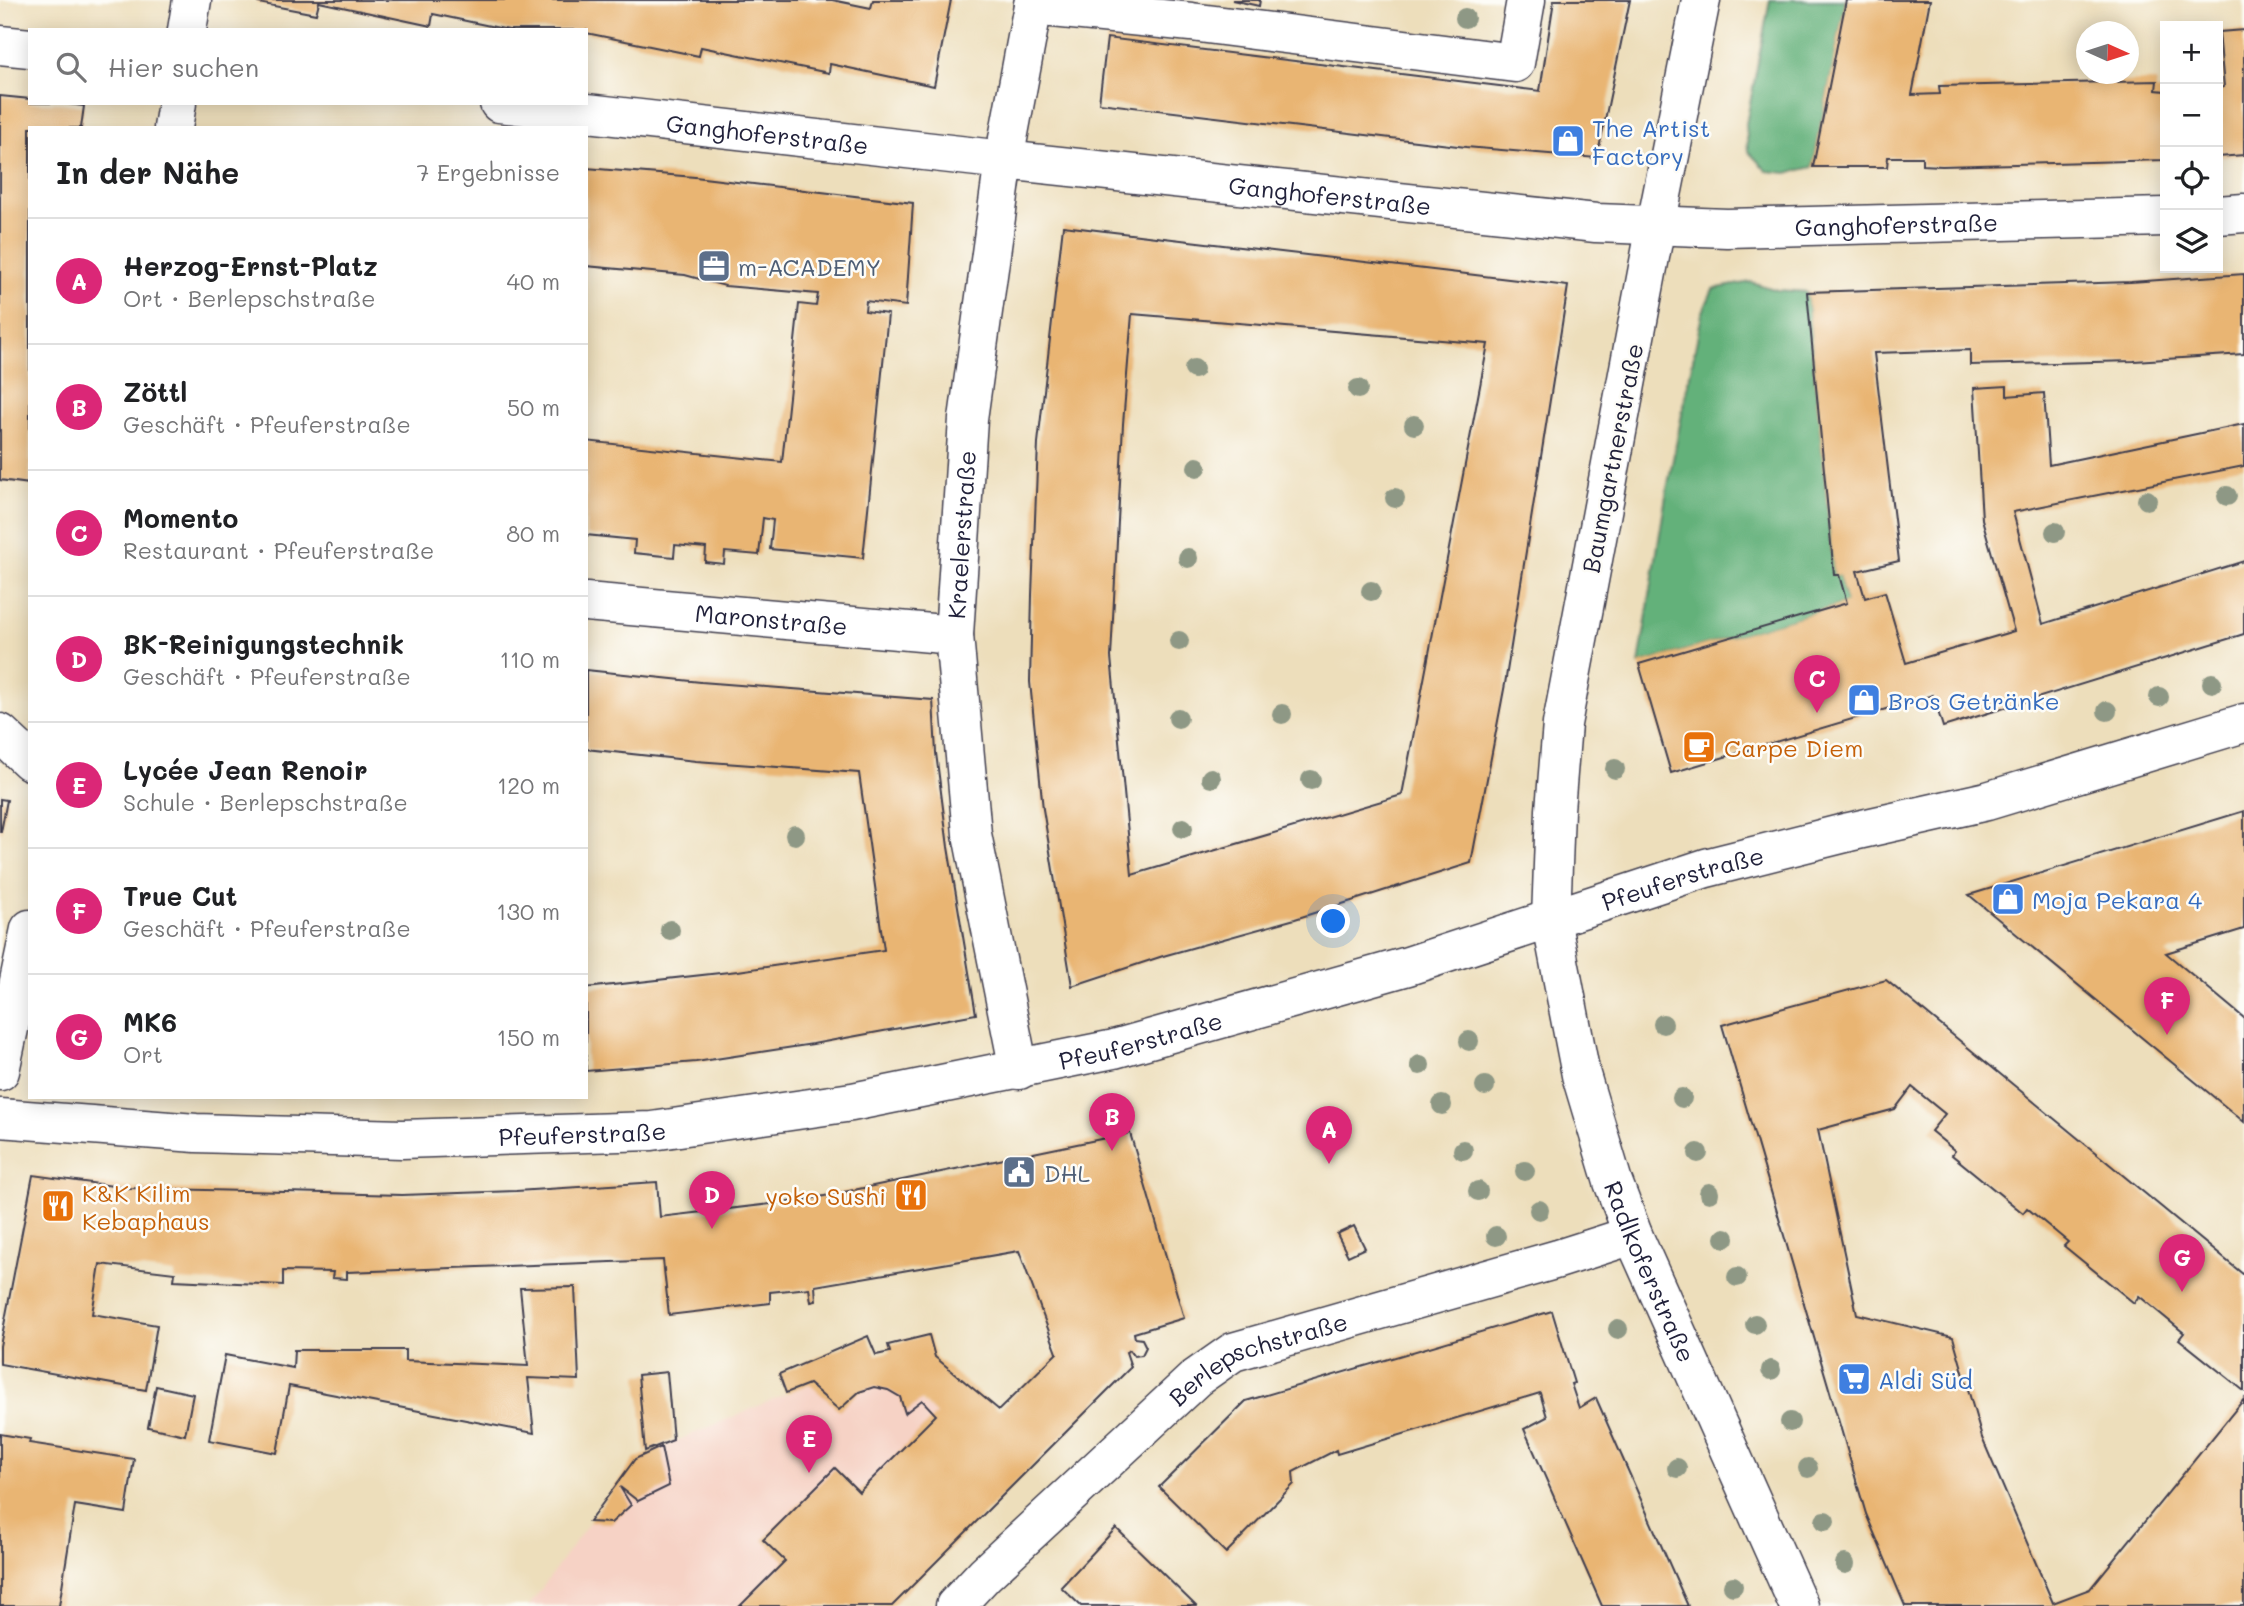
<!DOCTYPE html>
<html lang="de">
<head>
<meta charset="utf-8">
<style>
	:root { --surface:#fff; --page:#f2f2f2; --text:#202124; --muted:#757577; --line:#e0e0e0; --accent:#db2777 }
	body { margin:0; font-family:Mali,sans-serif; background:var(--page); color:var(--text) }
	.controls { position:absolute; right:21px; top:21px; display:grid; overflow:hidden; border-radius:0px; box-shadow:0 4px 18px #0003 }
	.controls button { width:63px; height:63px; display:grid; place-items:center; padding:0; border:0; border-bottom:2px solid var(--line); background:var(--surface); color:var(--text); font:35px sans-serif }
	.compass { position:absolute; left:2076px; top:21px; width:63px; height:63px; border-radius:50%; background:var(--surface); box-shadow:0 4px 18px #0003; rotate:93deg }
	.you { position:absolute; left:1334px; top:922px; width:24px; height:24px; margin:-18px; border:5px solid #fff; border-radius:50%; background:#1a73e8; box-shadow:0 0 0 10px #1a73e833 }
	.badge { display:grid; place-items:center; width:46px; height:46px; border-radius:50%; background:var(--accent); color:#fff; font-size:23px; font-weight:700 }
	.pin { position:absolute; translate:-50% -58px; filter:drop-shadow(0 2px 4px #0008) }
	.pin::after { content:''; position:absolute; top:37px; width:24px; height:21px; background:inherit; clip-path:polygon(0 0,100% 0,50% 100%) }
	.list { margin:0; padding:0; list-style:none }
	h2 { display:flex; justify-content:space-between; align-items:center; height:91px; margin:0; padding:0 28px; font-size:30px }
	h2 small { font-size:23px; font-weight:400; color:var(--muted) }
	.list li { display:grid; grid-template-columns:46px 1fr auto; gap:21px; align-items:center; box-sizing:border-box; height:126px; padding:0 28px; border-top:2px solid var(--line) }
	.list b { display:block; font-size:26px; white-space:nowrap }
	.list p { margin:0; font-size:23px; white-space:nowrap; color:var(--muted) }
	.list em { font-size:23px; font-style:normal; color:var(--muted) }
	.icon { flex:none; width:38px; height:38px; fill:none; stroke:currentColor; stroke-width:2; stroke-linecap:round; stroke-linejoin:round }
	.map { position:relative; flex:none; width:2244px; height:1606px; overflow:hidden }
	.search { position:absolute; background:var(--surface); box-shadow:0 4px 18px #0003; left:28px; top:28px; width:560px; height:77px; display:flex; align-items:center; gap:18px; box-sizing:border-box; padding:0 24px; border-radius:0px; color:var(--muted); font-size:26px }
	.panel { position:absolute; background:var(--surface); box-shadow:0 4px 18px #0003; left:28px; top:126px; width:560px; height:973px; border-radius:0px }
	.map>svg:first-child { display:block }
</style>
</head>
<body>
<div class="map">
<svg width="2244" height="1606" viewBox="0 0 2244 1606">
	<rect width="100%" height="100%" fill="#fdfcf7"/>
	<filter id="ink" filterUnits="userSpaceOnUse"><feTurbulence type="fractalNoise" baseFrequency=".0143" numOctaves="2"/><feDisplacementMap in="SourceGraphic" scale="14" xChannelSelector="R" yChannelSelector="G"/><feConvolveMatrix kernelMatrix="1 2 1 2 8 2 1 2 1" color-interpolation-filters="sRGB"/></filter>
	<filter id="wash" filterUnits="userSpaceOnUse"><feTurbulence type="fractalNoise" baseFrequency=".00686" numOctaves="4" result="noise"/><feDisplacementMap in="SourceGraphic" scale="28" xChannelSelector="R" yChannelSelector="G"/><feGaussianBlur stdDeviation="1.57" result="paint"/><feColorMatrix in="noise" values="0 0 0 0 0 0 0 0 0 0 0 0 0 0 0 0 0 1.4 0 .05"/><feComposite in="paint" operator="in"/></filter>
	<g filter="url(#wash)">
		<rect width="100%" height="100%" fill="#eddebb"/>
		<!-- built -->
		<path fill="#f6d2c5" d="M876,1355l133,133 -118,118h-362l106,-147z"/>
		<!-- forest -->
		<g fill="#64b17a" stroke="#436a5a" stroke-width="2">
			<path d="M1770,0h76l-33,167 -26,6 -20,-2 -19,-20 -2,-27z"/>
			<path d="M1751,282l26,8 30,2 27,283h5l8,28 -208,61 28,-175 35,-175 11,-25z"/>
		</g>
		<g id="blocks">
			<!-- building -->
			<g fill="#e9b573" fill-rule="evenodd">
				<path d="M258,0h574l39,8 2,-8h78l-17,86 -104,-22 -1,9 -128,-26 -2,9 -113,-23v-3h-77l-76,-16 -2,12 -112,-24 -3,12 -58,-11z"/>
				<path d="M1232,0h28l-1,6z"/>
				<path d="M1554,0h76l-33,158 -131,-11 -367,-44 8,-65 433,53z"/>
				<path d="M1846,0h84l-18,95 28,-1 -1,-8 218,-5 -1,9 9,1v69l-223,6 -20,-1v-8h-34l-1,10h-74z"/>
				<path d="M2244,30v125l-26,2v-69l6,-1 -5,-55z"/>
				<path d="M0,96l30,3v4h30l24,3 -3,22h-51v356l-30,-4z"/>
				<path d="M586,168l109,9 218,26 -7,103 -40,-5 -1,10 23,3 -25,244 -93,-9 3,-29 -10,-2 -4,37 -34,-3 -1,12 -19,-2 1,-14 -31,-3 -1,12 -40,-4 1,-13 -49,-5v-94l196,21 17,-158 17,2 2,-12 -93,-8 -40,-11 -99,-9z"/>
				<path d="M1063,226l505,60 -63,398 -34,179 -176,56 -132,37 -91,30 -29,-177 -13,-127 2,-87 6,-152zM1132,314l356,30 -86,451 -270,80 -21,-218 12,-233z"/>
				<path d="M2244,274v80l-110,7 -164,4v-15l-96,3 25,208 -42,10 8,27 20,-6 21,71 108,-32 -32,-112 -8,-131 33,-2v10l37,-3 5,72 195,-41v42l-231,46 30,112 201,-63v73l-301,93 -10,-32 -262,78 -32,-109 208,-61 -8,-28h-5l-27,-283 324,-10z"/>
				<path d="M586,670l115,12 232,18 3,53 12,94 28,167 -163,30 -117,18 -110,9v-83l152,-17 146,-21 -25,-177 -163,-12 -110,-12z"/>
				<path d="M0,799l7,1 -6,32h-1z"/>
				<path d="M2244,811v118l-78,24 78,65v104l-275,-227z"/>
				<path d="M1886,980l358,295v116l-65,-52 5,-6 -45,-37 -5,7 -70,-57 4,-4 -41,-34 -4,5 -71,-58 3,-4 -24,-20 14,-17 -33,-27 -17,22 -77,21 39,184 96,23 29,101 71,165 37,-14 154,-190v207h-339l-39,-92 -144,-489z"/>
				<path d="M1130,1133l54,185 -50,15 1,5 7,1 4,8 -4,8 -8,1 -4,-6 -4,2 5,15 -239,239h-152l45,-45 -22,-21 72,-72 24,24 77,-77 -14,-15 -17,13 -5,-16 -12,-7 -14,-3 -15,5 -20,18 -30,-26 -23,9 -7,-19 89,-38 8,19 14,-3 -2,-7 41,-10 6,22 64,53 58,-57 -38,-102 -204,35 1,15 -5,1 -2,-14 -39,4v11l-101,12 -6,-55 -316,12v7l-15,-1 1,-6 -50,-1v14l-109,-5 1,-7 -75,-9 -8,50 65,11 -11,65 -146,-26v-18l33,-171 95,13 274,7 114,-4 141,-9 3,35 145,-17z"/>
				<path d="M1354,1226l11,22 -17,8 -11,-22z"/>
				<path d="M575,1287l4,93 -51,-2 6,55 -245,-47 -12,67 -68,-13 16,-85 68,13 1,-18h111v11l123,5 -8,-78z"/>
				<path d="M1552,1311l22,72 -3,1 8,24 17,-10 92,208h-86l-78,-177 23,-12 -7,-24 -203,61 -1,-4 -43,22 1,12 -68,69 -67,-66 87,-86z"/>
				<path d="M667,1372l6,68 -28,11 -7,-76z"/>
				<path d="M156,1386l37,8 -8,41 -37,-8z"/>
				<path d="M0,1434l30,5 -1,4 105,16 -8,54 -51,-8 -16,101h-59z"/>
				<path d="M661,1447l8,39 -31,15 -18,-14 11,18 -20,18 -22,-1 46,-63z"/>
				<path d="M1116,1528l80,78h-115l-20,-19z"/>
			</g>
		</g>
	</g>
	<g filter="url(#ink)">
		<use href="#blocks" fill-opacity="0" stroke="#403e4e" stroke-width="2"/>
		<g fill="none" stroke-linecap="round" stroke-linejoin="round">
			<defs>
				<g id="minor">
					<path d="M1033,6l158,16 324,41 11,-63"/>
					<path d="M187,30l5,-30"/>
					<path d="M0,45l30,3"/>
					<path id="s1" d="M499,103l505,57 592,63 131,5 438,-11"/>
					<path d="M173,128l4,-25"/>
					<path d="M2218,215l26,-2"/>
					<path id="s2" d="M586,602l368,33"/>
					<path d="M0,733l30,28"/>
					<path id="s3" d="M1551,919l155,-51 143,-36 138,-31 257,-78"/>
					<path id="s4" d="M1019,1070l-47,-236 -18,-199 14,-216 36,-259 30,-160"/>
					<path d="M0,1071l30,-142"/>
					<path id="s5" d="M955,1606l30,-32 211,-196 37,-26 325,-93 75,-24"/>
				</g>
				<g id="major">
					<path id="s6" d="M1701,0l-45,225 -94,499 -7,86 -4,109 30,156 32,107 20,53 166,371"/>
					<path id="s7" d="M0,1118l196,15 206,6 250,-8 200,-29 262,-53 294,-83 143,-47"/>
				</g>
			</defs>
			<!-- minor casing -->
			<use href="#minor" stroke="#403e4e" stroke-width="41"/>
			<!-- major casing -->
			<use href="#major" stroke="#403e4e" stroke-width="41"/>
			<!-- minor -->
			<use href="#minor" stroke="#fff" stroke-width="38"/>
			<!-- major -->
			<use href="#major" stroke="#fff" stroke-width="38"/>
		</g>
		<!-- trees -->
		<g fill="#8e9885">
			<circle cx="1465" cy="18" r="10"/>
			<circle cx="1194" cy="369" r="10"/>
			<circle cx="1358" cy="389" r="10"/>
			<circle cx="1414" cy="425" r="10"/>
			<circle cx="1197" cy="467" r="10"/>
			<circle cx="2227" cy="496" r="10"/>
			<circle cx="1395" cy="498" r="10"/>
			<circle cx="2147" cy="500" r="10"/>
			<circle cx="2055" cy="532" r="10"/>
			<circle cx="1188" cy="558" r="10"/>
			<circle cx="1371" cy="591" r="10"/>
			<circle cx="1179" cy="641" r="10"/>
			<circle cx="2212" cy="683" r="10"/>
			<circle cx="2159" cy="697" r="10"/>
			<circle cx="2107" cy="711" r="10"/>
			<circle cx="1282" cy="714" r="10"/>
			<circle cx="1178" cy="718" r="10"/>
			<circle cx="1615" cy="769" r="10"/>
			<circle cx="1211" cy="778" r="10"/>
			<circle cx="1311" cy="780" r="10"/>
			<circle cx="1183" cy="828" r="10"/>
			<circle cx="795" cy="835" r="10"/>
			<circle cx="670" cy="930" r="10"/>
			<circle cx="1663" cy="1024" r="10"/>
			<circle cx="1469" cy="1041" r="10"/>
			<circle cx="1420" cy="1065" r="10"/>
			<circle cx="1485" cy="1086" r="10"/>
			<circle cx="1682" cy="1098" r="10"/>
			<circle cx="1442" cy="1105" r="10"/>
			<circle cx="1463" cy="1150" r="10"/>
			<circle cx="1698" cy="1153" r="10"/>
			<circle cx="1525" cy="1171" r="10"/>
			<circle cx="1478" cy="1191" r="10"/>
			<circle cx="1709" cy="1193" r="10"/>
			<circle cx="1539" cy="1210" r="10"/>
			<circle cx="1496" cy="1236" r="10"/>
			<circle cx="1725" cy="1238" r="10"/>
			<circle cx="1737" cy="1277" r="10"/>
			<circle cx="1755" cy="1324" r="10"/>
			<circle cx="1618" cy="1329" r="10"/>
			<circle cx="1771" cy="1370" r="10"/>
			<circle cx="1790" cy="1422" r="10"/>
			<circle cx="1677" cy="1468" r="10"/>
			<circle cx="1808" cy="1468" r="10"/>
			<circle cx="1825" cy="1521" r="10"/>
			<circle cx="1845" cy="1564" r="10"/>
			<circle cx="1733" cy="1586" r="10"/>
		</g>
	</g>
	<!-- icons -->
	<defs>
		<symbol id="shop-square" viewBox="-11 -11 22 22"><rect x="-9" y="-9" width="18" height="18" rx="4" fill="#3f7fe0" stroke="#fdfcf7"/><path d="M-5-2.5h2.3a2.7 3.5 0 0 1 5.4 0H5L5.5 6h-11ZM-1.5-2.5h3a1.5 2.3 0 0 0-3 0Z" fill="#fff"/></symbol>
		<symbol id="office-square" viewBox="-11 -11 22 22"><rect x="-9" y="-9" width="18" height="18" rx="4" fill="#5c6f8a" stroke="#fdfcf7"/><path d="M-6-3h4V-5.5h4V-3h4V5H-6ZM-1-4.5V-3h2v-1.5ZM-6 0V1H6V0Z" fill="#fff"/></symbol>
		<symbol id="cafe-square" viewBox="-11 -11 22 22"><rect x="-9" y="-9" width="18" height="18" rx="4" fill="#e8710a" stroke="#fdfcf7"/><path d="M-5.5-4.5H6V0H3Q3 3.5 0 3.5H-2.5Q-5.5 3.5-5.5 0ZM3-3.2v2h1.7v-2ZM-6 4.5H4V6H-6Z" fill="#fff"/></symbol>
		<symbol id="civic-square" viewBox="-11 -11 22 22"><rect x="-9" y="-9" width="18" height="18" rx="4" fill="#5c6f8a" stroke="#fdfcf7"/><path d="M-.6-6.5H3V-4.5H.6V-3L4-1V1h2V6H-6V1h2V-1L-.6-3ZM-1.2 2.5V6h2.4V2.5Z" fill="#fff"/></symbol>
		<symbol id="restaurant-square" viewBox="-11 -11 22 22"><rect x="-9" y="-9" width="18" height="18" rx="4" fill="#e8710a" stroke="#fdfcf7"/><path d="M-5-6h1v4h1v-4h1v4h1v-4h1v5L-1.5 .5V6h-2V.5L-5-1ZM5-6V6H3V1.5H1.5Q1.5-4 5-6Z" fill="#fff"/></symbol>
		<symbol id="supermarket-square" viewBox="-11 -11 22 22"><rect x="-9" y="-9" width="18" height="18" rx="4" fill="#3f7fe0" stroke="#fdfcf7"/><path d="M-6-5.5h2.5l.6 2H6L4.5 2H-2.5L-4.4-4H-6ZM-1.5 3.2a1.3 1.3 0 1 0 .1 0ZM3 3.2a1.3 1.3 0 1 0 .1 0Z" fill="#fff"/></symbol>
	</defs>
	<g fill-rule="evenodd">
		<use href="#shop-square" x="1549" y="122" width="38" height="38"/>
		<use href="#office-square" x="695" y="247" width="38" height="38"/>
		<use href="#shop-square" x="1845" y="681" width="38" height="38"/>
		<use href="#cafe-square" x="1680" y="728" width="38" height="38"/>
		<use href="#shop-square" x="1989" y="880" width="38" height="38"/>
		<use href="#civic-square" x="1000" y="1153" width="38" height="38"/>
		<use href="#restaurant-square" x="892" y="1176" width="38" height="38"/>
		<use href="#restaurant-square" x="39" y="1187" width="38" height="38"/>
		<use href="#supermarket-square" x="1835" y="1360" width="38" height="38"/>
	</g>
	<g text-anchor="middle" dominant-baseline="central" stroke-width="5" stroke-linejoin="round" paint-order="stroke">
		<!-- shop labels -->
		<g font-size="24" fill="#366cbe" stroke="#fdfcf7" text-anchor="start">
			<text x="1592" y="127">The Artist<tspan x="1592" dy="28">Factory</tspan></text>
			<text x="1888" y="700">Bros Getränke</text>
			<text x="2032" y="899">Moja Pekara 4</text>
			<text x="1878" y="1379">Aldi Süd</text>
		</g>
		<!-- street labels -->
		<g font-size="24" fill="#22223b" stroke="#fdfcf7">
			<text stroke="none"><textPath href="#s1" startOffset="270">Ganghoferstraße</textPath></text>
			<text stroke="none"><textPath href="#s1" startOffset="836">Ganghoferstraße</textPath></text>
			<text stroke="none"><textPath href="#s1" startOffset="1404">Ganghoferstraße</textPath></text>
			<text transform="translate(1612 458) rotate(-79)">Baumgartnerstraße</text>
			<text stroke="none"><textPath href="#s4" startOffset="541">Kraelerstraße</textPath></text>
			<text stroke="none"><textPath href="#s2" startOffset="186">Maronstraße</textPath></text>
			<text stroke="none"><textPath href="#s3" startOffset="138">Pfeuferstraße</textPath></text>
			<text stroke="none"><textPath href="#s7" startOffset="1150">Pfeuferstraße</textPath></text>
			<text stroke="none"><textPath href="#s7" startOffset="583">Pfeuferstraße</textPath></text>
			<text stroke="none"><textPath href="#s6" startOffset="1300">Radlkoferstraße</textPath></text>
			<text stroke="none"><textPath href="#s5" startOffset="397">Berlepschstraße</textPath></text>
		</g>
		<!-- service labels -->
		<g font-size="24" fill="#4e5e75" stroke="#fdfcf7" text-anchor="start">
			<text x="738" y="266">m-ACADEMY</text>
			<text x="1044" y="1172">DHL</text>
		</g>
		<!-- food labels -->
		<g font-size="24" fill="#c56008" stroke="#fdfcf7" text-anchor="start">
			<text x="1724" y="747">Carpe Diem</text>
			<text x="82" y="1192">K&amp;K Kilim<tspan x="82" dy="28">Kebaphaus</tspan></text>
			<text x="886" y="1195" text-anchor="end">yoko Sushi</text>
		</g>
	</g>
</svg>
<div class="controls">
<button>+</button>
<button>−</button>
<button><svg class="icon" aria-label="locate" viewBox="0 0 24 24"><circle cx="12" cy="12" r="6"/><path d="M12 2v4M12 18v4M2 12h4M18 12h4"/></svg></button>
<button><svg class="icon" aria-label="layers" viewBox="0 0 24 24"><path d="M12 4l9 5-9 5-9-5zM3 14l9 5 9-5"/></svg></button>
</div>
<svg class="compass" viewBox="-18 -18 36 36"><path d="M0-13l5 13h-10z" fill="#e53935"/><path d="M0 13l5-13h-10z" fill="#757577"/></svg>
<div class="you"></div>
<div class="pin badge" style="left:1329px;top:1164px">A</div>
<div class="pin badge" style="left:1112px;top:1151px">B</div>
<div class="pin badge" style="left:1817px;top:713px">C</div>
<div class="pin badge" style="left:712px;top:1229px">D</div>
<div class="pin badge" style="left:809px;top:1473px">E</div>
<div class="pin badge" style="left:2167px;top:1035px">F</div>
<div class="pin badge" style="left:2182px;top:1292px">G</div>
<div class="search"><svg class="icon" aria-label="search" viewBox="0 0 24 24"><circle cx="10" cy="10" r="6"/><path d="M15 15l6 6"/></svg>Hier suchen</div>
<section class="panel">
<h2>In der Nähe<small>7 Ergebnisse</small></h2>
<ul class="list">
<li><span class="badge">A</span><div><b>Herzog-Ernst-Platz</b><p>Ort · Berlepschstraße</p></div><em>40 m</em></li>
<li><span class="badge">B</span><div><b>Zöttl</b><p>Geschäft · Pfeuferstraße</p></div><em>50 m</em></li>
<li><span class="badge">C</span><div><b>Momento</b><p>Restaurant · Pfeuferstraße</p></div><em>80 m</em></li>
<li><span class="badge">D</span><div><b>BK-Reinigungstechnik</b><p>Geschäft · Pfeuferstraße</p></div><em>110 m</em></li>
<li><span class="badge">E</span><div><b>Lycée Jean Renoir</b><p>Schule · Berlepschstraße</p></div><em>120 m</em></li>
<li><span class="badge">F</span><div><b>True Cut</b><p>Geschäft · Pfeuferstraße</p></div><em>130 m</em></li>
<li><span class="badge">G</span><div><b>MK6</b><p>Ort</p></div><em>150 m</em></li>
</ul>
</section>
</div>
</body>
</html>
